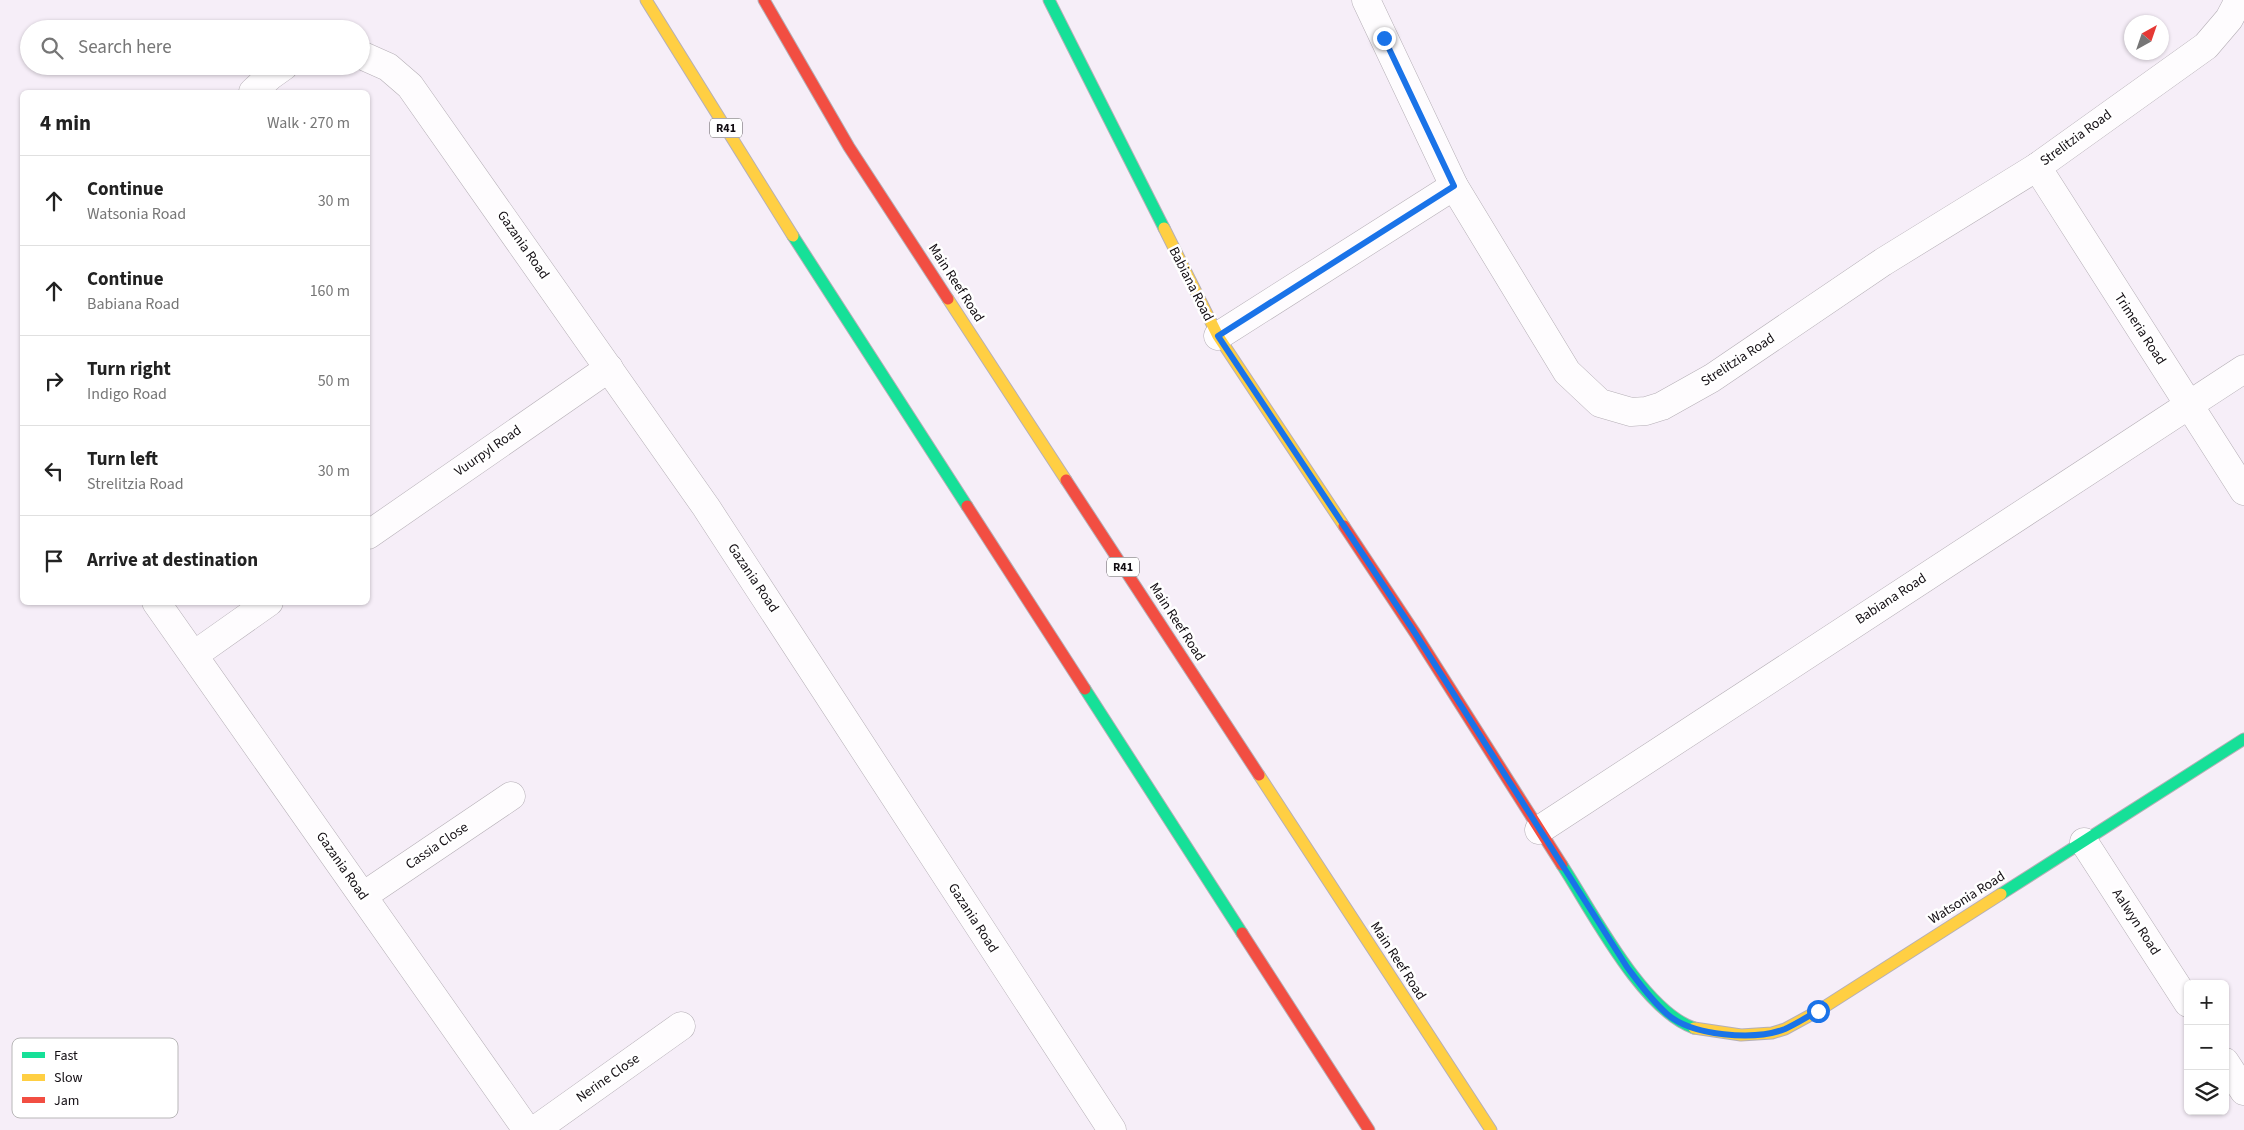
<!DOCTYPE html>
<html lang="en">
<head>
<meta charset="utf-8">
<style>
	:root { --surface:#fff; --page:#f6f6f6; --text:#222; --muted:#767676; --line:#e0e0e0 }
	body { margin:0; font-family:"Source Sans 3",sans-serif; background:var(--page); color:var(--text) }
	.controls { position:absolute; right:15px; bottom:15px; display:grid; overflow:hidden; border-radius:8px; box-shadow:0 1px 4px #0004 }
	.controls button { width:45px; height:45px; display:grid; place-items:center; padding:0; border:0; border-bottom:1px solid var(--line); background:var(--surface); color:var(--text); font:25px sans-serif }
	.compass { position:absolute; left:2124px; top:15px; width:45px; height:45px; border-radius:50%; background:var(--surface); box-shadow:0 1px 4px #0004; rotate:40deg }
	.stop { position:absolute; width:15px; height:15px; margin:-11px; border:4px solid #1a73e8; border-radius:50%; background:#fff }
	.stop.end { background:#1a73e8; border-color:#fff; box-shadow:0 1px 5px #0008 }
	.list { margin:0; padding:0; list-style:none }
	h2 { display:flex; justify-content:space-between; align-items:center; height:65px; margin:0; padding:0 20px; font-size:21px }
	h2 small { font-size:16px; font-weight:400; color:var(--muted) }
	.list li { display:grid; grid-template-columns:32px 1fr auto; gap:15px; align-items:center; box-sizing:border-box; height:90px; padding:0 20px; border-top:1px solid var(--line) }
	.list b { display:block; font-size:19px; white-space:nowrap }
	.list p { margin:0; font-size:16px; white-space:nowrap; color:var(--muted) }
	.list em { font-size:16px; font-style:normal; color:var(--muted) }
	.icon { flex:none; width:28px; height:28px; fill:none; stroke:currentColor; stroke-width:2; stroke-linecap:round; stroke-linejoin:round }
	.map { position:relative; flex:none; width:2244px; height:1130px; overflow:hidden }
	.search { position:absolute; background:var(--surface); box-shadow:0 1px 4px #0004; left:20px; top:20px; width:350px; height:55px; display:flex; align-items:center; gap:12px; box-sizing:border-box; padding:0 18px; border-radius:28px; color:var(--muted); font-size:19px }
	.panel { position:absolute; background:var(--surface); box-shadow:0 1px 4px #0004; left:20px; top:90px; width:350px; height:515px; border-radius:8px }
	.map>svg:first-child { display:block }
</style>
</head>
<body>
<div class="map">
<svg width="2244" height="1130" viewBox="0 0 2244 1130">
	<rect width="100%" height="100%" fill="#f6eef8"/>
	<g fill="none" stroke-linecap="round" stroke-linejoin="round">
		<defs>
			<g id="street">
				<path d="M1366,0l88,186 113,186 33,31 31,9 15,-1 16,-5 50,-28 171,-116 154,-95 169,-121 23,-27 10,-19"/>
				<path d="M361,55l27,12 22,19 296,421 406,623"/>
				<path d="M253,92l17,-16 14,-10"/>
				<path d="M2037,167l207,324"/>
				<path d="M1218,336l236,-150"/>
				<path d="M368,535l241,-167"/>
				<path d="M156,602l371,528"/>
				<path d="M194,655l75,-53"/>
				<path d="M1539,830l705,-461"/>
				<path d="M2084,842l104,161"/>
				<path d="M363,896l148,-100"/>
				<path d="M2225,1062l19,29"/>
				<path d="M535,1130l146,-104"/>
			</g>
			<g id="fast">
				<path d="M1049,0l115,228"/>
				<path d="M793,236l174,270"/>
				<path d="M1085,689l157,244"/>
				<path d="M1562,865c30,46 80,145 132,163"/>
				<path d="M2001,894l243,-155"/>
			</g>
			<g id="slow">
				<path d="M646,0l147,236"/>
				<path d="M1164,228l54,108 126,190"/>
				<path d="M948,299l118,181"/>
				<path d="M1259,775l232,355"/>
				<path d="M1694,1028l47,7 31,-2 13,-4 33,-18 183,-117"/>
			</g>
			<g id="jam">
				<path d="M764,0l85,147 99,152"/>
				<path d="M1066,480l193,295"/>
				<path d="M967,506l118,183"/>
				<path d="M1344,526l71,107 147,232"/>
				<path d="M1242,933l127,197"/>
			</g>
		</defs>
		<!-- street casing -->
		<use href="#street" stroke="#b5afb6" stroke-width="29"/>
		<!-- fast casing -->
		<use href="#fast" stroke="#b5afb6" stroke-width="13"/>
		<!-- slow casing -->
		<use href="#slow" stroke="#b5afb6" stroke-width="13"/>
		<!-- jam casing -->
		<use href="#jam" stroke="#b5afb6" stroke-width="13"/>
		<!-- street -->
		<use href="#street" stroke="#fefcfe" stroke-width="28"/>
		<!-- fast -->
		<use href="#fast" stroke="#16e098" stroke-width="11"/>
		<!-- slow -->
		<use href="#slow" stroke="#ffcf43" stroke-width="11"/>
		<!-- jam -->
		<use href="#jam" stroke="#f24e42" stroke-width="11"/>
	</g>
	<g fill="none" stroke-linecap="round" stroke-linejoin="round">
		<!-- route -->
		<path stroke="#1a73e8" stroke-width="6" d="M1384,38l70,148 -236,150 197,297 212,334c12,16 24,33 40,47 25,22 87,27 118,15 11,-5 22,-12 33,-18"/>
	</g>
	<g text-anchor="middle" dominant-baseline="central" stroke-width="5" stroke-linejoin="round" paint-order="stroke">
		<!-- shield labels -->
		<g fill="#fff" stroke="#5a565a" stroke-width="1">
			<rect x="710" y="118.5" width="32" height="19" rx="4"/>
			<rect x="1107" y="557.5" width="32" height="19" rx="4"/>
		</g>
		<g font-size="12" font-weight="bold" fill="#130e13">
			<text x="726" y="128">R41</text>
			<text x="1123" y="567">R41</text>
		</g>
		<!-- street labels -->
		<g font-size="14" fill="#130e13" stroke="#fff">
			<text transform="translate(2076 138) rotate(-36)">Strelitzia Road</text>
			<text transform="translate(523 245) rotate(55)">Gazania Road</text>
			<text transform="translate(956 283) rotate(57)">Main Reef Road</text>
			<text transform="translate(1191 284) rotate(63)">Babiana Road</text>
			<text transform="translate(2140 329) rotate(57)">Trimeria Road</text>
			<text transform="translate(1738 360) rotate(-33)">Strelitzia Road</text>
			<text transform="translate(488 451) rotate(-35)">Vuurpyl Road</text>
			<text transform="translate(753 578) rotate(56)">Gazania Road</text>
			<text transform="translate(1891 599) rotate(-33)">Babiana Road</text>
			<text transform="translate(1177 622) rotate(57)">Main Reef Road</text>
			<text transform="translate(437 846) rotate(-34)">Cassia Close</text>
			<text transform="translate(342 866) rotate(55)">Gazania Road</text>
			<text transform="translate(1967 898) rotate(-32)">Watsonia Road</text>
			<text transform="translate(973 918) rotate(57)">Gazania Road</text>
			<text transform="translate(2136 922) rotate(57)">Aalwyn Road</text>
			<text transform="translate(1398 961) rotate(57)">Main Reef Road</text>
			<text transform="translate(608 1078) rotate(-35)">Nerine Close</text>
		</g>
	</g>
	<!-- legend -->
	<rect x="12" y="1038" width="166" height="80" rx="8" fill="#fff" stroke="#b8b7b8" stroke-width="1"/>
	<rect x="22" y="1052" width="23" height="6" fill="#16e098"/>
	<rect x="22" y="1074" width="23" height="7" fill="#ffcf43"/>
	<rect x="22" y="1097" width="23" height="6" fill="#f24e42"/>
	<g font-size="14" fill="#130e13">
		<text x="54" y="1060">Fast</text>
		<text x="54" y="1082">Slow</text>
		<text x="54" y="1105">Jam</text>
	</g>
</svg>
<div class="controls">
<button>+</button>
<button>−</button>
<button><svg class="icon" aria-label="layers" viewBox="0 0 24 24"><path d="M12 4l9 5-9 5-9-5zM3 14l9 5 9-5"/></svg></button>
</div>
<svg class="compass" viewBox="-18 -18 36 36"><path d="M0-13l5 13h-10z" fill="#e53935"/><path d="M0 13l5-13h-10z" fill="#767676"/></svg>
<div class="stop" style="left:1818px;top:1011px"></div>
<div class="stop end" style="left:1384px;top:38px"></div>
<div class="search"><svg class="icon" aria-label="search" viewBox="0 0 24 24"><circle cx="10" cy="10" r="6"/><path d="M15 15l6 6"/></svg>Search here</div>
<section class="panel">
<h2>4 min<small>Walk · 270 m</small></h2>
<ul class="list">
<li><svg class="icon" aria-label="ahead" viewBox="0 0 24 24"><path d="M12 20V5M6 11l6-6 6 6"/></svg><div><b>Continue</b><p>Watsonia Road</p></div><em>30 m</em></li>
<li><svg class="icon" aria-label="ahead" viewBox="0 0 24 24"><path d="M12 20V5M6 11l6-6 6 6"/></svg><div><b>Continue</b><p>Babiana Road</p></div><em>160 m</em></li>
<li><svg class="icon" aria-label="right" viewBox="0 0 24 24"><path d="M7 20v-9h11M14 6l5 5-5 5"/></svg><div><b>Turn right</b><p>Indigo Road</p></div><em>50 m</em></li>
<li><svg class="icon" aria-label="left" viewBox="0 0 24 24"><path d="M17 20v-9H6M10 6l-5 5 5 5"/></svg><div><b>Turn left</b><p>Strelitzia Road</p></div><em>30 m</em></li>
<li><svg class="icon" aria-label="arrive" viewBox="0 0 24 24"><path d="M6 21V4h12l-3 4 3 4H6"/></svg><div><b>Arrive at destination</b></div></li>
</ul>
</section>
</div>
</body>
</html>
